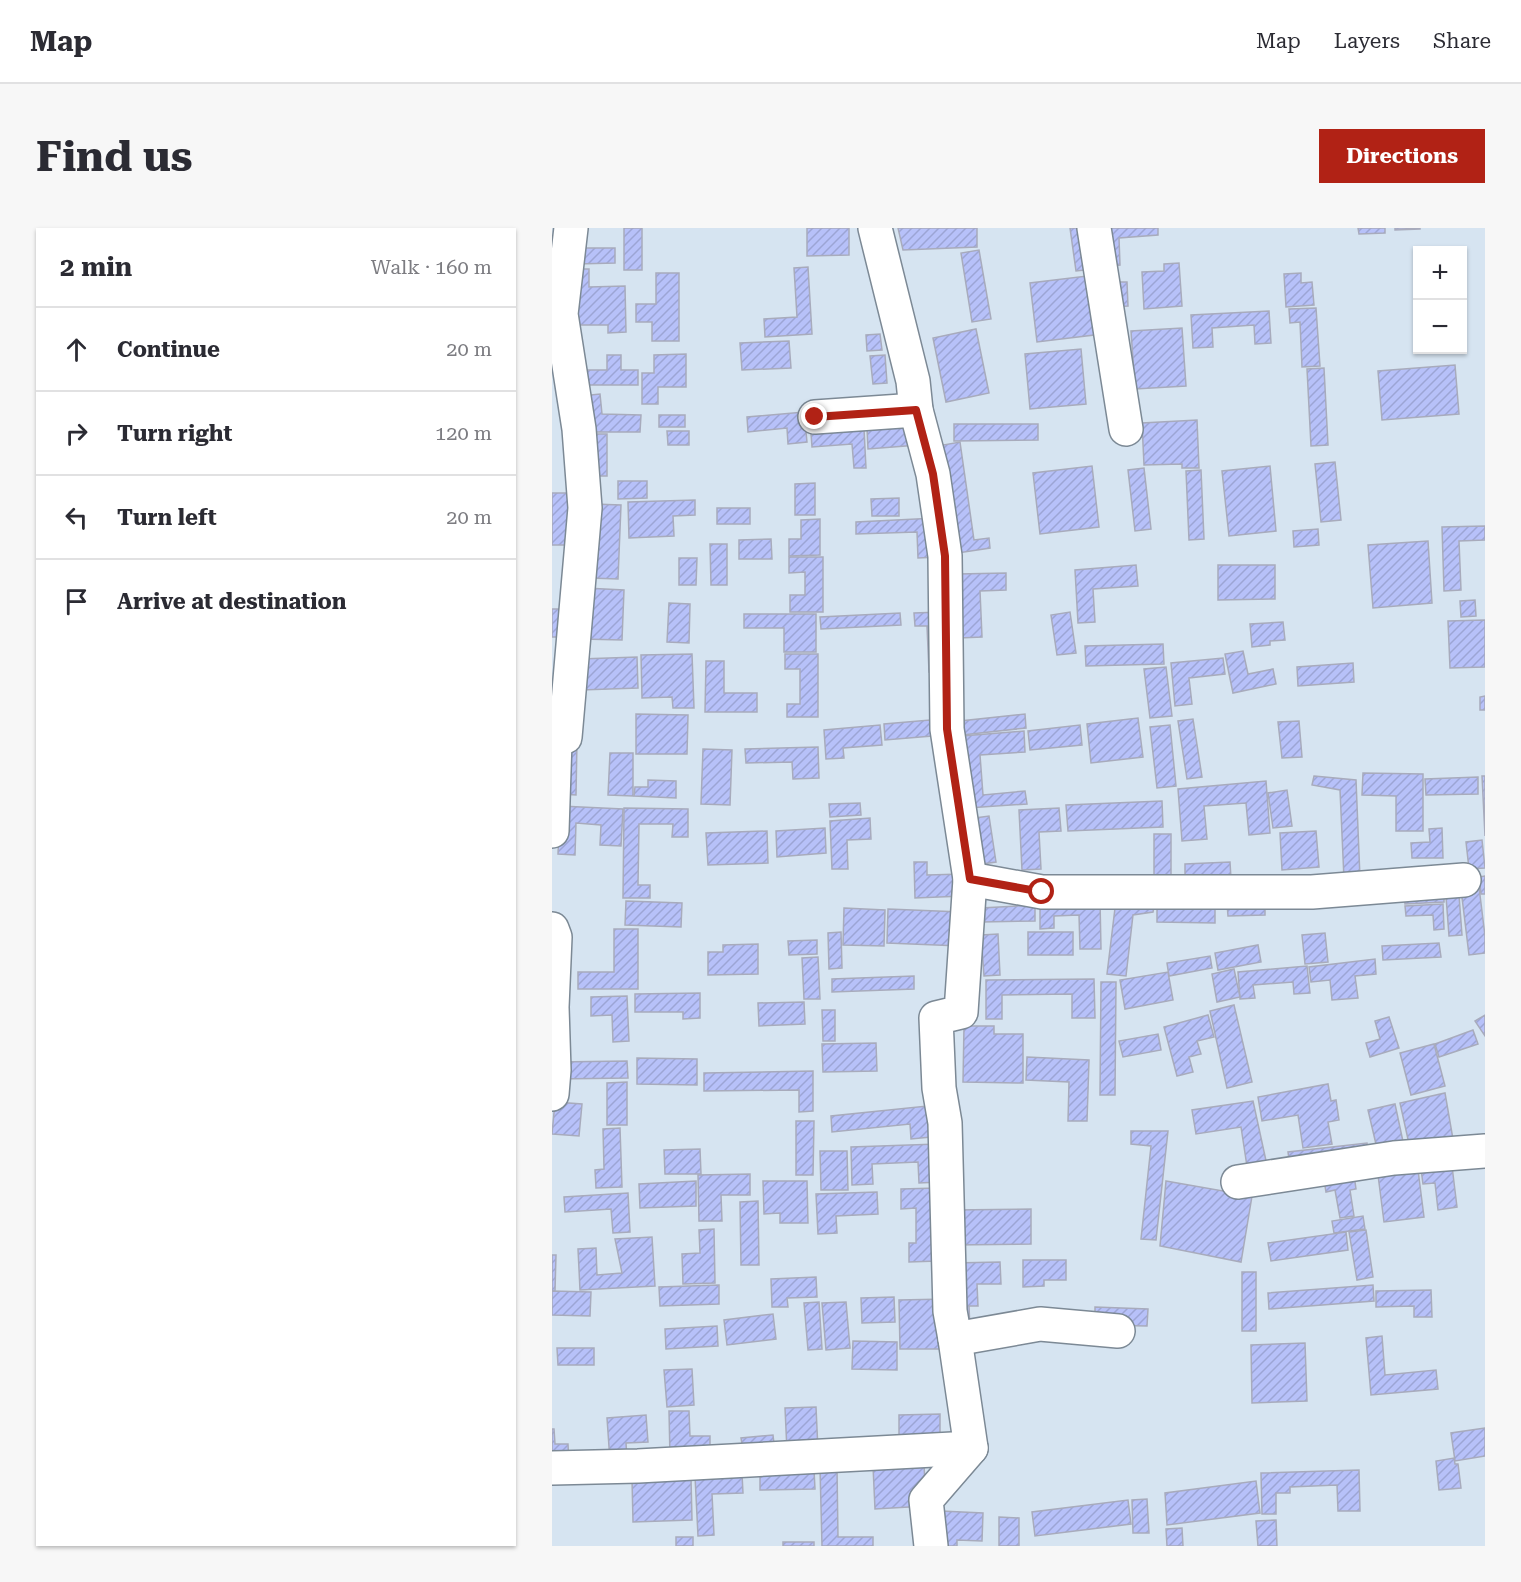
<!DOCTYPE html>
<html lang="en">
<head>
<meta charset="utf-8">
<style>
	:root { --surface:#fff; --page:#f7f7f7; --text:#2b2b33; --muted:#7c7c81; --line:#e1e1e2; --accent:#b12215 }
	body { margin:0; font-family:"Roboto Serif",serif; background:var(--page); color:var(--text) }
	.controls { position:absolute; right:18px; top:18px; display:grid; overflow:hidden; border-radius:0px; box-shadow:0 2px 4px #0004 }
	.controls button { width:54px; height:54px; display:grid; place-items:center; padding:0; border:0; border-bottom:2px solid var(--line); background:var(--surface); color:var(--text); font:30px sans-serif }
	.stop { position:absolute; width:18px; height:18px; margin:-14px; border:4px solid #b12215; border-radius:50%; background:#fff }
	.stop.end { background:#b12215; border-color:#fff; box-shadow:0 2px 6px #0008 }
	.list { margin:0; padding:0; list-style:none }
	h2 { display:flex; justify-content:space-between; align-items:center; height:78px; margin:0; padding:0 24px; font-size:26px }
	h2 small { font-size:20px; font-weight:400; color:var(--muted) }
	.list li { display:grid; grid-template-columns:39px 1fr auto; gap:18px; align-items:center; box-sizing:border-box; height:84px; padding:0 24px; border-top:2px solid var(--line) }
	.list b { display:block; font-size:22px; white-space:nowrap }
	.list em { font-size:20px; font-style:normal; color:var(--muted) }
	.icon { flex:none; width:33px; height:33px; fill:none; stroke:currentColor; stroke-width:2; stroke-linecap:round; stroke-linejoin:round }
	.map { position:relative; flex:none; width:933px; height:1318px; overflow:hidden; border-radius:0px }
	header { display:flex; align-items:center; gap:36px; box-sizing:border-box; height:84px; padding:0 30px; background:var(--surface); border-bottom:2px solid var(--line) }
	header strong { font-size:28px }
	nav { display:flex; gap:33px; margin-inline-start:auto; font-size:21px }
	.intro { display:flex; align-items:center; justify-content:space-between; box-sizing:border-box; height:144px; padding:0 36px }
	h1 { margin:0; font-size:42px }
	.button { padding:15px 27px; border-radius:0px; background:var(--accent); color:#fff; font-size:21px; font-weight:700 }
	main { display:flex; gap:36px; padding:0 36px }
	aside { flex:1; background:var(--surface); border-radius:0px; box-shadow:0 2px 4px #0004 }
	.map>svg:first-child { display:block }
</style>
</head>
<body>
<header>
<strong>Map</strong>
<nav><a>Map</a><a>Layers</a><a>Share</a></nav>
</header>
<div class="intro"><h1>Find us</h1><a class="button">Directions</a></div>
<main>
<aside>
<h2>2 min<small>Walk · 160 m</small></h2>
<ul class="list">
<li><svg class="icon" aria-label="ahead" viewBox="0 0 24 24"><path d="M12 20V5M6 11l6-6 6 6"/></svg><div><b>Continue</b></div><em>20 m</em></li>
<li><svg class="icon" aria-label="right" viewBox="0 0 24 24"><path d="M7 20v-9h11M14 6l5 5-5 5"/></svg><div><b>Turn right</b></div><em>120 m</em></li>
<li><svg class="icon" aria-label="left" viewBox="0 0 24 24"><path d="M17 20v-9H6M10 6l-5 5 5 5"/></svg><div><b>Turn left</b></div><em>20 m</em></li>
<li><svg class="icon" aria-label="arrive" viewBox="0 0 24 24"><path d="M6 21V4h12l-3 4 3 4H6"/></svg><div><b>Arrive at destination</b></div></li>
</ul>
</aside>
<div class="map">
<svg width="933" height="1318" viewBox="0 0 933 1318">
	<defs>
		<pattern id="building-hatch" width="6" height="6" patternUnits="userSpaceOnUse" patternTransform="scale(1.5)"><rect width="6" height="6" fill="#b7c1f9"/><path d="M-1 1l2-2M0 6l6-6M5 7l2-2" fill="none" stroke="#9ca5d5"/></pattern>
	</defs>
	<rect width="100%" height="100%" fill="#d6e4f1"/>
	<!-- building -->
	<g fill="url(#building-hatch)" stroke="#a8abbc" stroke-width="1.5">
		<rect x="72" y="0" width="18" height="42"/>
		<path d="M255,0h42v27l-42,1z"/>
		<path d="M346,0h79v19l-74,3z"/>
		<path d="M518,0h19l5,41 -18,2z"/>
		<path d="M550,0h56v7l-39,3 1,27 -15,2z"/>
		<path d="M806,0h27v5l-26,1z"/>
		<path d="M843,0h25v1l-25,1z"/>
		<path d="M24,20h39v15l-39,1z"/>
		<path d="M427,22l12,69 -19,3 -11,-69z"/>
		<path d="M627,35l3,43 -38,3 -2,-37 22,-1v-7z"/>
		<path d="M256,39l4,67 -47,3 -1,-18 33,-2 -3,-49z"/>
		<path d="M20,41h17v18l36,-1 1,46 -18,1v-8h-36z"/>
		<path d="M104,45h23v68h-27v-19h-16v-18h20z"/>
		<path d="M749,45v10l11,-1 2,23 -28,2 -2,-33z"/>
		<path d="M535,48l7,59 -57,7 -7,-59z"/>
		<path d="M556,54h19l1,24 -19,1z"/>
		<path d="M764,80l4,58 -18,1 -2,-45 -10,1 -1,-14z"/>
		<path d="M717,83l2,32 -16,1 -1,-19 -42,3 1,19 -20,1 -2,-33z"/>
		<path d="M630,100l4,58 -51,3 -4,-58z"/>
		<path d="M424,101l13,64 -43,9 -13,-64z"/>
		<path d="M328,106l2,16 -15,1 -1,-16z"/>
		<path d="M237,113l2,27 -49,2 -2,-27z"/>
		<path d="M529,121l5,55 -56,5 -5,-55z"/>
		<path d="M134,126v33h-28v17h-16v-31h12v-18z"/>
		<path d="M55,127h14v15h17v15h-60v-15h29z"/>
		<path d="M333,127l2,28 -14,1 -3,-28z"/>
		<path d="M903,137l4,49 -77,6 -4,-49z"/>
		<path d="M772,140l4,77 -17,1 -4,-77z"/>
		<path d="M48,166l2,20 39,1 -1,17h-55l-4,-36z"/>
		<path d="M252,184l3,30 -19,2 -1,-16 -39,4 -1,-15z"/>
		<rect x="107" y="187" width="26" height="12"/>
		<path d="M645,192l2,48h-17v-4l-38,1 -2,-42z"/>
		<path d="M402,196h84v16l-84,1z"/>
		<path d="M364,197l2,20 -50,4 -1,-21z"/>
		<path d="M312,201l2,39h-12l-2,-24 -40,3 -1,-14z"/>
		<path d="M115,203h22v14h-21z"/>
		<rect x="35" y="206" width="20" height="42"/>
		<path d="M408,214l14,98 15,-2 1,10 -32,5 -15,-108z"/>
		<path d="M783,234l6,58 -20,2 -6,-58z"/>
		<path d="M540,238l7,61 -59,7 -7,-61z"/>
		<path d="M718,238l6,65 -47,5 -7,-65z"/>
		<path d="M592,240l7,61 -16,2 -7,-61z"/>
		<path d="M649,242l3,69 -15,1 -3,-69z"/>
		<path d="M66,253h29v17l-29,1z"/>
		<path d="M263,255v32h-20v-31z"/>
		<rect x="0" y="265" width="25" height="52"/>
		<path d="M347,270v18h-27l-1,-17z"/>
		<path d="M143,272v15l-22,1 1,20 -45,2 -1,-36z"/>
		<path d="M41,276l28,1 -3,74 -28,-1z"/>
		<rect x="165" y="280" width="33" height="16"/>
		<path d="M384,290l2,39 -20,1 -1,-26 -61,2v-12z"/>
		<path d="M268,291v36l-31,1v-17h12v-19z"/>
		<path d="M933,298v14l-26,1 2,49 -17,1 -2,-64z"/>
		<path d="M766,301l1,16 -25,2 -1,-16z"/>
		<path d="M219,311l1,20h-33v-19z"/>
		<path d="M876,313l4,62 -59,5 -5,-63z"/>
		<path d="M158,316h17v41h-16z"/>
		<path d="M237,329h34v55h-33v-17h15v-23l-16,1z"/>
		<path d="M127,330h18l-1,27h-17z"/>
		<path d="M584,337l2,21 -45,3 2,33 -17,1 -3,-53z"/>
		<path d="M666,337h57v34l-57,1z"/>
		<path d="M454,345v17l-26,1 2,46 -23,1 -1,-64z"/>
		<path d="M33,360l39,2 -2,50 -40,-1z"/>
		<path d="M923,372l1,16 -15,1 -1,-16z"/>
		<path d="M117,375l21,1 -1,39 -22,-1z"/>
		<rect x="0" y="381" width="21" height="28"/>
		<path d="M390,384l1,60h-14l-2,-46h-12l-1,-13z"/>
		<path d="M518,384l6,41 -19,2 -6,-40z"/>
		<path d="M348,385l1,12 -80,4 -1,-12z"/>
		<path d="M192,386h72v38h-32v-24h-40z"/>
		<path d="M933,392v47l-35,1 -2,-47z"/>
		<path d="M731,394l2,18 -15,1v4l-18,2 -2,-23z"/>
		<path d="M611,416l1,20 -78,2 -1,-20z"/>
		<path d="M691,423l5,23 25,-5 3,15 -43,9 -8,-39z"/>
		<path d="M140,426l2,54h-21l-1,-11 -30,1 -1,-43z"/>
		<path d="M233,426h33v63h-31v-13h13v-35h-15z"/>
		<path d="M85,429l1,31 -57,2 -1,-31z"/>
		<path d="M671,430l2,16 -36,4 3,26 -17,2 -4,-43z"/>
		<path d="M154,433h18v32h33v19h-52z"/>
		<path d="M801,435l1,19 -56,4 -1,-19z"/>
		<path d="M614,439l6,49 -22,2 -6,-49z"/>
		<path d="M933,468v14h-5v-13z"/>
		<path d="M84,486l52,1 -1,39h-51z"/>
		<path d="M473,486l1,14 -64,7 -2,-14z"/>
		<path d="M586,490l5,39 -52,6 -4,-39z"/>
		<path d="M641,491l9,58 -15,2 -9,-58z"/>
		<path d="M378,492l2,16 -47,4 -1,-16z"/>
		<path d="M747,493l3,36 -20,1 -4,-36z"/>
		<path d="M328,497l2,20 -39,3 1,10 -18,1 -2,-29z"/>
		<path d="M528,497l2,20 -52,5 -2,-19z"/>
		<path d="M618,497l6,61 -19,2 -7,-61z"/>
		<path d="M472,503l1,21 -45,3 3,40 42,-4 2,13 -59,4 -6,-72z"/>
		<path d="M10,513h15l-1,54 -15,-1z"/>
		<path d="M266,519l1,31 -26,1 -1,-17 -46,1 -1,-14z"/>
		<path d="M151,521l29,1 -2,55 -29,-1z"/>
		<path d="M58,525h23v43l-25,-1z"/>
		<path d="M811,545l60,1v57h-27v-35l-34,-1z"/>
		<path d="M762,548l42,4 4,98 -16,1 -4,-89 -28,-5z"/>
		<path d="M930,548h3v60z"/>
		<path d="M926,549v17l-52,1 -1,-16z"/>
		<path d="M96,552l28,1v17l-42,-2 1,-9h13z"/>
		<path d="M714,553l4,52 -21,2 -3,-32 -42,3 3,33 -25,2 -4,-52z"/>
		<path d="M735,562l5,36 -19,2 -5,-35z"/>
		<path d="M610,573l1,26 -95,4 -2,-26z"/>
		<path d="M308,575l1,12 -31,2 -1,-13z"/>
		<path d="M8,578l63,3 -2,37 -21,-1 1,-20 -25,-2 -1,32 -17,-1z"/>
		<path d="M72,580l64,1v28h-16l1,-13h-34l-1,61h12v13h-27z"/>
		<path d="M507,580l2,23 -22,1 2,37 -19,1 -3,-60z"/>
		<path d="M437,588l7,46 -21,3 -7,-46z"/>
		<path d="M318,590l1,21 -24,1 1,29h-16l-2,-48z"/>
		<path d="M273,600l1,25 -49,4 -1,-26z"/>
		<path d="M890,600l1,30h-31l-1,-15 19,-1 -1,-13z"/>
		<path d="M215,603l1,32 -60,2 -2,-32z"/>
		<path d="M764,603l3,36 -37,3 -2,-37z"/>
		<rect x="602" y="606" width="17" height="53"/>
		<path d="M930,612l3,28 -16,1 -3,-27z"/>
		<path d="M362,634h13v13l35,-1 1,22 -48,2z"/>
		<path d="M678,634l1,17 -46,2v-17z"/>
		<path d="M933,648v18h-4l-2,-17z"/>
		<path d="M926,651l7,57v17l-16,2 -9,-74z"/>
		<path d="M906,654l4,53 -13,1 -4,-53z"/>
		<path d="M892,661v13l-39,2 -1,-12z"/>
		<path d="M548,672l1,49h-21l-1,-34 -25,1v12l-14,1v-27z"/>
		<path d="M564,672l39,1 -2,11 -20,3 -7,61 -19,-2z"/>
		<path d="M74,673l56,2 -1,24 -56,-2z"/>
		<path d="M605,673l58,1v21l-58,-1z"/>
		<path d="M713,674v13l-37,1 -1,-13z"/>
		<path d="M891,676l1,25 -10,1 -1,-15 -27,1 -1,-10z"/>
		<path d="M483,677v16l-53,1 -1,-14z"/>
		<path d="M292,680l41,2 -1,36 -41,-1z"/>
		<path d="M336,681l73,3 -1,34 -73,-3z"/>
		<path d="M62,701h24v60h-60v-17h36z"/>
		<path d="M289,704l1,36 -13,1 -1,-36z"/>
		<rect x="476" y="704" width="45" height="23"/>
		<path d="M773,705l3,29 -23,2 -3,-29z"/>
		<path d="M446,706l2,41 -16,1 -3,-41z"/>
		<path d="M265,712v14l-28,1 -1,-14z"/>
		<path d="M887,715l2,14 -58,3 -1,-14z"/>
		<path d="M206,716v30l-50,1v-23h15v-7z"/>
		<path d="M706,717l3,17 -43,8 -3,-17z"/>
		<path d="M658,728l2,12 -43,8 -2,-13z"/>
		<path d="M266,729l2,42h-16l-2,-41z"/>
		<path d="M823,731l1,15 -21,2 3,22 -26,2 -2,-20 -19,2 -2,-15z"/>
		<path d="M755,738l3,27 -16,1 -1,-12 -40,3 2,13 -15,1 -2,-27z"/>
		<path d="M682,741l6,28 -23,5 -5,-28z"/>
		<path d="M616,744l5,28 -48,9 -5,-29z"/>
		<path d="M362,748v13l-82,3v-13z"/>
		<path d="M542,751l1,39h-23v-24l-70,1v24h-16v-39z"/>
		<path d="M549,754h15l-1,113h-15z"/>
		<path d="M148,765v25l-17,1v-7h-48v-18z"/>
		<path d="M75,768l2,45 -16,1 -1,-27 -21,1v-19z"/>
		<path d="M252,774l1,22 -46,2 -1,-23z"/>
		<path d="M682,777l18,77 -25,6 -17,-77z"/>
		<path d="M270,782h13v31h-12z"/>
		<path d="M656,787l6,22 -17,4 4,13 -12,3 4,15 -16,4 -13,-49z"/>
		<path d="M933,787v21l-10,-15z"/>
		<path d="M837,789l10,31 -29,9 -4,-14 14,-4 -5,-18z"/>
		<path d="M412,798h30v8h29v49l-60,-1z"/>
		<path d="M921,802l5,14 -39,13 -4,-13z"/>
		<path d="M606,806l3,16 -38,7 -4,-16z"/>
		<path d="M324,815l1,28 -54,1 -1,-28z"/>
		<path d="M882,816l11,42 -34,9 -11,-42z"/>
		<path d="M475,829l62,3 -2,61h-19l1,-39 -43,-2z"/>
		<path d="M85,830l60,1v26l-60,-1z"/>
		<path d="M75,833l1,17 -72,1v-17z"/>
		<path d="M261,843v40l-14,1v-22l-95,1v-18z"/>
		<path d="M75,854v43h-20v-42z"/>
		<path d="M776,856l3,17 5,-1 3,20 -11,2 4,22 -29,4 -5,-33 -36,6 -4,-24z"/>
		<path d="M893,865l9,52 -43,8 -11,-50z"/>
		<path d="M701,873l15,69 -20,3 -7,-46 -45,7 -4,-24z"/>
		<path d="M3,874l27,2 -3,32 -27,-2z"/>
		<path d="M843,876l10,47 -26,6 -11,-47z"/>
		<path d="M385,877l4,31 -30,3 -1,-15 -78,8 -1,-16z"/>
		<path d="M244,893h18l-1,54h-17z"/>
		<path d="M68,900l2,59 -26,1 -1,-18 9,-1 -1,-40z"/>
		<path d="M579,903h37l-12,109 -15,-1 10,-93 -20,-2z"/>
		<path d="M815,915l2,15 -79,9 -2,-15z"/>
		<path d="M386,916l1,38 -20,1 -1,-21 -46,2 1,20 -21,1 -1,-38z"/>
		<path d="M148,921l1,25h-36l-1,-24z"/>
		<path d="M268,923h27l1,39h-27z"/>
		<path d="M900,938l5,41 -19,3 -3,-27 -12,1 -2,-15z"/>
		<path d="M866,942l6,47 -40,5 -6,-47z"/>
		<path d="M198,946v21h-29l1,26h-23l-1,-46z"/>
		<path d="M802,947l2,14 -6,1 4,26 -14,2 -5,-28 -9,2 -2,-12z"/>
		<path d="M144,953v25l-56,2 -1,-24z"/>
		<path d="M211,953h44l1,42h-28v-10l-16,1z"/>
		<path d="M614,953l86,15 -11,66 -81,-16z"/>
		<path d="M385,960v73l-28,1v-19h7v-35l-15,1v-20z"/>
		<path d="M325,964l1,22 -42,2 1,17 -19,1 -2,-40z"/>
		<path d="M76,965l2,39 -17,1 -2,-24 -46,3 -1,-15z"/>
		<path d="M206,973l1,64h-18l-1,-63z"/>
		<path d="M479,981v35l-78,1 -1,-35z"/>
		<path d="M811,988l2,13 -31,4 -2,-12z"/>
		<path d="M162,1001l1,54 -32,1 -1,-30 18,-1 -1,-23z"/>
		<path d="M814,1002l7,47 -16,3 -8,-48z"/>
		<path d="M794,1004l2,18 -77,11 -3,-18z"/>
		<path d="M100,1009l3,49 -75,4 -2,-41 18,-1 1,27 25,-2 -7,-34z"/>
		<path d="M0,1027h4l-1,36h-3z"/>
		<path d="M471,1032h43v20h-22v6l-21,1z"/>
		<path d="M448,1034l1,22h-24l1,22h-9l1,23 -17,-66z"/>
		<rect x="690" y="1044" width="14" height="59"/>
		<path d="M264,1049l1,20 -30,1 1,9h-16l-1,-28z"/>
		<path d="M167,1057v19l-59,2 -1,-19z"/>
		<path d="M821,1057l1,16 -105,8 -1,-16z"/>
		<path d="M879,1062l1,27h-18v-11l-38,1v-16z"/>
		<path d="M0,1063l39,1 -1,24 -38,-1z"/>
		<path d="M342,1069l1,25 -33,1 -1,-25z"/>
		<path d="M394,1071v50h-46l-1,-49z"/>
		<path d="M267,1074l3,47 -14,1 -4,-47z"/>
		<path d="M294,1074l4,46 -24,2 -4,-47z"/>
		<path d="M543,1079l53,2 -1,17 -52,-1z"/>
		<path d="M221,1086l3,25 -49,6 -3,-25z"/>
		<path d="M165,1098l1,20 -52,3 -1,-20z"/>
		<path d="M830,1108l3,39 51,-5 2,19 -67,6 -5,-57z"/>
		<path d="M301,1113l44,1v28l-45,-1z"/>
		<path d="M753,1115l2,58 -55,2 -1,-58z"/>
		<path d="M5,1120h37v17h-36z"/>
		<path d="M140,1141l2,36 -27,2 -3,-37z"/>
		<path d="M264,1179l2,43 -31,1 -2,-43z"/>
		<path d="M117,1183h20l1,25h20v20l-40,1z"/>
		<path d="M388,1186v21l-41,1v-21z"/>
		<path d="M94,1187l2,27 -22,1 1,16 -17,2 -3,-43z"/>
		<path d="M933,1200v28l-30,5 -4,-28z"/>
		<path d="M0,1201h2l1,15h13l1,21 -17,1z"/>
		<path d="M221,1207l2,17 -31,4 -3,-18z"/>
		<path d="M902,1230l1,6h3l3,24 -22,2 -3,-29z"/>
		<path d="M372,1236l2,42 -51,3 -2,-43z"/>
		<path d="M268,1240h17l1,69h35v9h-51z"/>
		<path d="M262,1242l1,19 -55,1v-18z"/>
		<path d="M807,1242l1,41h-22l-1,-26 -47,2v6h-14v21h-14l-1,-41z"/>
		<path d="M190,1246l1,19 -31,1 2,41 -16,1 -3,-60z"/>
		<path d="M139,1250l1,42 -59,2 -1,-43z"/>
		<path d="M704,1253l4,32 -93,12 -2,-32z"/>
		<path d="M595,1271l2,34h-16l-1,-33z"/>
		<path d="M576,1272l3,24 -96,12 -3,-24z"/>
		<path d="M389,1283l42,2 -1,28 -25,-1v6h-17z"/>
		<path d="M447,1289l20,1v28h-20z"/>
		<path d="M724,1292l1,26h-19l-2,-25z"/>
		<path d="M630,1300l1,18h-16l-1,-17z"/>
		<rect x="124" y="1309" width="17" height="9"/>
		<rect x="231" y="1314" width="31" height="4"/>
	</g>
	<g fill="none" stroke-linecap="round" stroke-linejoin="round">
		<defs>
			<g id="minor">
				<path d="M323,0l38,153 3,29 17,64 12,82 2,173 23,150 -9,133 -25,6 3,70 6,35 5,188 5,28 16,109 -45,52 5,46"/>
				<path d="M542,0l32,201"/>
				<path d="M263,189l101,-7"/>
				<path d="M0,603l3,-90 10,-4 20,-229 -6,-79 -18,-115 10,-86"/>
				<path d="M418,651l72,13h270l152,-12"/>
				<path d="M0,701l3,8 -3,70 2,63 -2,24"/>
				<path d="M686,954l156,-24 91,-7"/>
				<path d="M403,1111l85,-15 78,7"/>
				<path d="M0,1240l86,-2 333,-18"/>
			</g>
		</defs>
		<!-- minor casing -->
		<use href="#minor" stroke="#7c8995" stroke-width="36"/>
		<!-- minor -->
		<use href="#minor" stroke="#fff" stroke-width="33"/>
	</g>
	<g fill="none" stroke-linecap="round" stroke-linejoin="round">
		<!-- route -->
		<path stroke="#b12215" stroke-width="8" d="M263,189l101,-7 17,64 12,82 2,173 23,150 72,13"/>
	</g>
</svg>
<div class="controls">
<button>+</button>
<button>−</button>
</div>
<div class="stop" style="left:490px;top:664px"></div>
<div class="stop end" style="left:263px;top:189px"></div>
</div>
</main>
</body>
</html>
